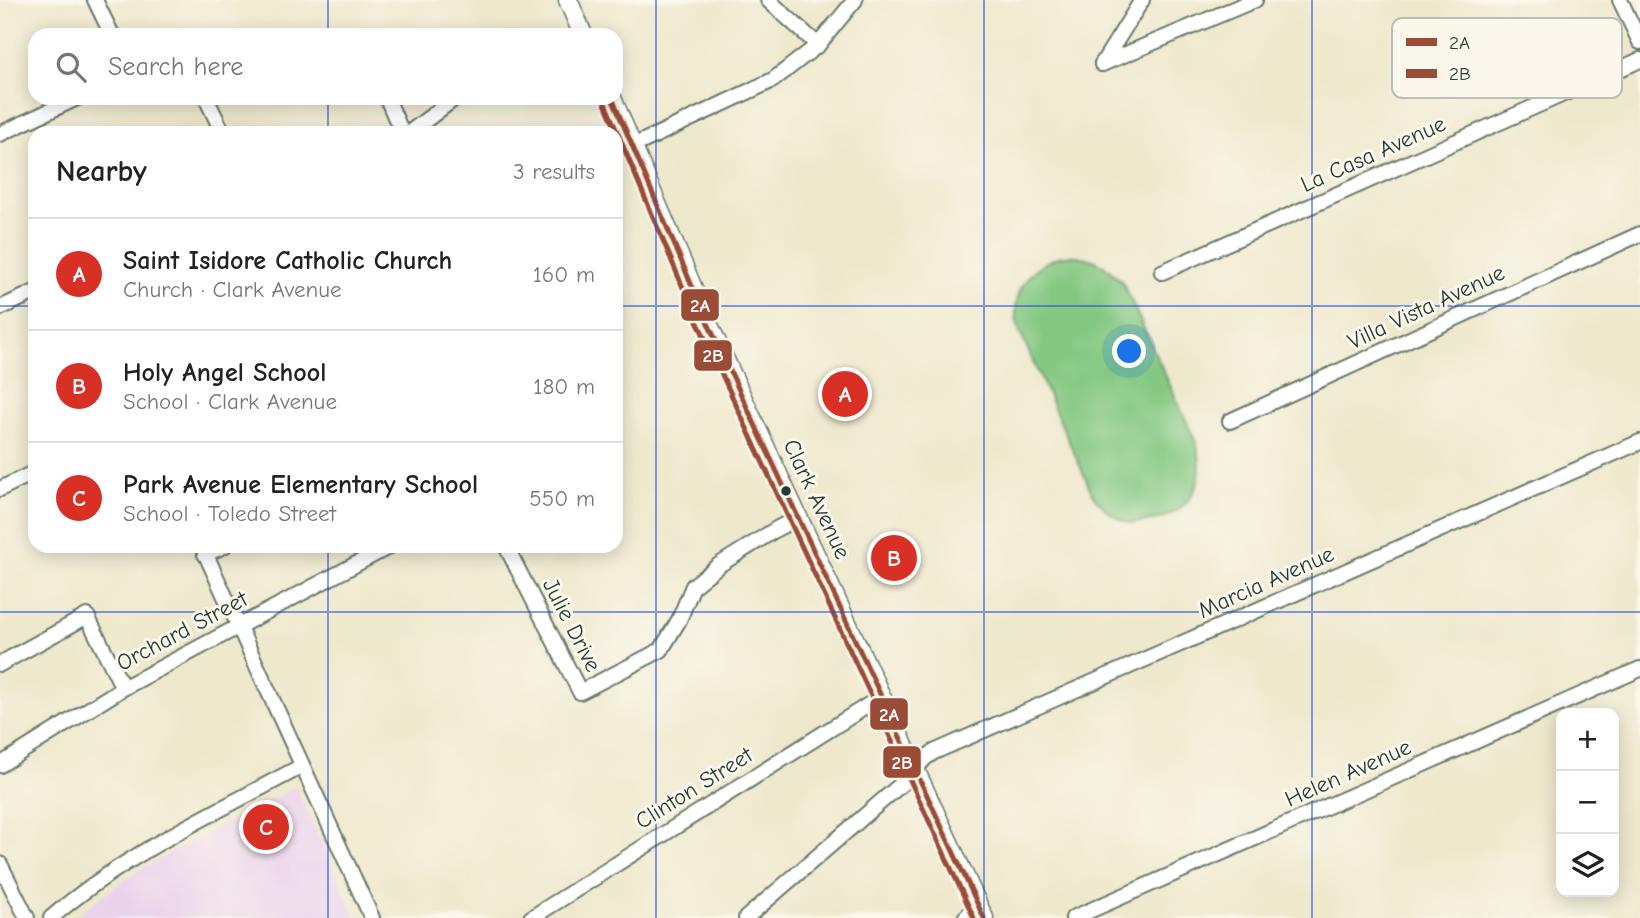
<!DOCTYPE html>
<html lang="en">
<head>
<meta charset="utf-8">
<style>
	:root { --surface:#fff; --page:#f6f6f6; --text:#222; --muted:#767676; --line:#e0e0e0; --accent:#d93025 }
	body { margin:0; font-family:"Comic Neue",sans-serif; background:var(--page); color:var(--text) }
	.controls { position:absolute; right:21px; bottom:21px; display:grid; overflow:hidden; border-radius:14px; box-shadow:0 4px 18px #0003 }
	.controls button { width:63px; height:63px; display:grid; place-items:center; padding:0; border:0; border-bottom:2px solid var(--line); background:var(--surface); color:var(--text); font:35px sans-serif }
	.you { position:absolute; left:1130px; top:352px; width:24px; height:24px; margin:-18px; border:5px solid #fff; border-radius:50%; background:#1a73e8; box-shadow:0 0 0 10px #1a73e833 }
	.badge { display:grid; place-items:center; width:46px; height:46px; border-radius:50%; background:var(--accent); color:#fff; font-size:23px; font-weight:700 }
	.pin { position:absolute; translate:-50% -50%; border:4px solid #fff; box-shadow:0 2px 7px #0006 }
	.list { margin:0; padding:0; list-style:none }
	h2 { display:flex; justify-content:space-between; align-items:center; height:91px; margin:0; padding:0 28px; font-size:30px }
	h2 small { font-size:23px; font-weight:400; color:var(--muted) }
	.list li { display:grid; grid-template-columns:46px 1fr auto; gap:21px; align-items:center; box-sizing:border-box; height:112px; padding:0 28px; border-top:2px solid var(--line) }
	.list b { display:block; font-size:26px; white-space:nowrap }
	.list p { margin:0; font-size:23px; white-space:nowrap; color:var(--muted) }
	.list em { font-size:23px; font-style:normal; color:var(--muted) }
	.icon { flex:none; width:38px; height:38px; fill:none; stroke:currentColor; stroke-width:2; stroke-linecap:round; stroke-linejoin:round }
	.map { position:relative; flex:none; width:1640px; height:918px; overflow:hidden }
	.search { position:absolute; background:var(--surface); box-shadow:0 4px 18px #0003; left:28px; top:28px; width:595px; height:77px; display:flex; align-items:center; gap:18px; box-sizing:border-box; padding:0 24px; border-radius:21px; color:var(--muted); font-size:26px }
	.panel { position:absolute; background:var(--surface); box-shadow:0 4px 18px #0003; left:28px; top:126px; width:595px; height:427px; border-radius:21px }
	.map>svg:first-child { display:block }
</style>
</head>
<body>
<div class="map">
<svg width="1640" height="918" viewBox="0 0 1640 918">
	<rect width="100%" height="100%" fill="#fbf7ec"/>
	<filter id="ink" filterUnits="userSpaceOnUse"><feTurbulence type="fractalNoise" baseFrequency=".0143" numOctaves="2"/><feDisplacementMap in="SourceGraphic" scale="14" xChannelSelector="R" yChannelSelector="G"/><feConvolveMatrix kernelMatrix="1 2 1 2 8 2 1 2 1" color-interpolation-filters="sRGB"/></filter>
	<filter id="wash" filterUnits="userSpaceOnUse"><feTurbulence type="fractalNoise" baseFrequency=".00686" numOctaves="4" result="noise"/><feDisplacementMap in="SourceGraphic" scale="28" xChannelSelector="R" yChannelSelector="G"/><feGaussianBlur stdDeviation="1.57" result="paint"/><feColorMatrix in="noise" values="0 0 0 0 0 0 0 0 0 0 0 0 0 0 0 0 0 1.4 0 .05"/><feComposite in="paint" operator="in"/></filter>
	<g filter="url(#wash)">
		<rect width="100%" height="100%" fill="#eee8cc"/>
		<!-- built -->
		<path fill="#ead1ec" d="M296,786l60,132h-284l68,-49z"/>
		<!-- green -->
		<path fill="#84c882" stroke="#52825b" stroke-width="2" d="M1062,256c28,-2 42,7 61,27l72,157c14,40 -4,75 -47,81 -6,1 -15,3 -21,1 -14,-5 -26,-16 -34,-27l-73,-163c-13,-34 7,-66 42,-76z"/>
	</g>
	<g filter="url(#ink)">
		<g fill="none" stroke-linecap="round" stroke-linejoin="round">
			<defs>
				<g id="minor">
					<path d="M95,0l17,35"/>
					<path d="M768,0l50,45"/>
					<path d="M1620,0l20,42"/>
					<path d="M1102,64l153,-64"/>
					<path d="M1102,64l40,-64"/>
					<path d="M206,98l17,35"/>
					<path d="M387,98l15,35"/>
					<path d="M409,133l46,-35"/>
					<path d="M0,134l77,-36"/>
					<path d="M633,146l140,-66 45,-35 37,-45"/>
					<path d="M1162,272l478,-212"/>
					<path d="M0,308l35,-16"/>
					<path d="M1230,421l410,-187"/>
					<path d="M0,489l35,-17"/>
					<path d="M202,546l170,372"/>
					<path d="M506,546l74,146 81,-42 18,-30 14,-34 26,-21 59,-37 20,-10"/>
					<path d="M205,554l19,-8"/>
					<path d="M0,664l87,-48 36,72"/>
					<path d="M0,765l123,-77 267,-142"/>
					<path d="M0,864l27,54"/>
					<path d="M51,918c73,-64 166,-106 251,-152"/>
					<path d="M531,918l350,-221"/>
					<path d="M746,918l159,-137 20,-23 9,-6 706,-310"/>
					<path d="M965,918l13,-12"/>
					<path d="M1073,918l567,-249"/>
				</g>
				<g id="tertiary">
					<path d="M568,0l15,35"/>
					<path d="M612,98l94,221 278,599"/>
				</g>
			</defs>
			<!-- minor casing -->
			<use href="#minor" stroke="#677969" stroke-width="18"/>
			<!-- tertiary casing -->
			<use href="#tertiary" stroke="#677969" stroke-width="21"/>
			<!-- minor -->
			<use href="#minor" stroke="#fff" stroke-width="14"/>
			<!-- tertiary -->
			<use href="#tertiary" stroke="#fff" stroke-width="18"/>
			<defs>
				<path id="bus-1" d="M612,98l94,221 278,599"/>
				<path id="bus-2" d="M604,101l94,222 276,595"/>
			</defs>
			<!-- bus-1 casing -->
			<use href="#bus-1" stroke="#fbf7ec" stroke-width="10"/>
			<!-- bus-2 casing -->
			<use href="#bus-2" stroke="#fbf7ec" stroke-width="10"/>
			<!-- bus-1 -->
			<use href="#bus-1" stroke="#9a4c36" stroke-width="5"/>
			<!-- bus-2 -->
			<use href="#bus-2" stroke="#9a4c36" stroke-width="5"/>
		</g>
	</g>
	<!-- grid -->
	<path fill="none" stroke="#1d4ed8" stroke-width="2" stroke-opacity="0.55" d="M328,0v35M656,0v918M984,0v918M1312,0v918M328,98v35M0,306h35M616,306h1024M328,546v372M0,612h1640"/>
	<!-- markers -->
	<circle fill="#1f3d34" stroke="#fbf7ec" stroke-width="2.5" cx="786" cy="491" r="6"/>
	<g text-anchor="middle" dominant-baseline="central" stroke-width="6" stroke-linejoin="round" paint-order="stroke">
		<!-- street labels -->
		<g font-size="23" fill="#1f3d34" stroke="#fbf7ec">
			<text transform="translate(1373 154) rotate(-24)">La Casa Avenue</text>
			<text transform="translate(1426 307) rotate(-25)">Villa Vista Avenue</text>
			<text transform="translate(817 499) rotate(65)">Clark Avenue</text>
			<text transform="translate(1266 582) rotate(-24)">Marcia Avenue</text>
			<text transform="translate(572 625) rotate(63)">Julie Drive</text>
			<text transform="translate(182 631) rotate(-28)">Orchard Street</text>
			<text transform="translate(1348 773) rotate(-24)">Helen Avenue</text>
			<text transform="translate(694 788) rotate(-32)">Clinton Street</text>
		</g>
	</g>
	<!-- legend -->
	<rect x="1392" y="18" width="230" height="80" rx="10" fill="#fbf7ec" stroke="#b9bfb5" stroke-width="2"/>
	<rect x="1406" y="38" width="31" height="8" fill="#9a4c36"/>
	<rect x="1406" y="69" width="31" height="9" fill="#9a4c36"/>
	<g font-size="19" fill="#1f3d34">
		<text x="1449" y="49">2A</text>
		<text x="1449" y="80">2B</text>
	</g>
	<g stroke="#fbf7ec" stroke-width="2.5">
		<rect x="680" y="288" width="40" height="34" rx="7" fill="#9a4c36"/>
		<rect x="693" y="339" width="40" height="33" rx="7" fill="#9a4c36"/>
		<rect x="869" y="697" width="40" height="34" rx="7" fill="#9a4c36"/>
		<rect x="882" y="745" width="40" height="34" rx="7" fill="#9a4c36"/>
	</g>
	<g font-size="19" text-anchor="middle" font-weight="bold" fill="#fff">
		<text x="700" y="312">2A</text>
		<text x="713" y="362">2B</text>
		<text x="889" y="721">2A</text>
		<text x="902" y="769">2B</text>
	</g>
</svg>
<div class="controls">
<button>+</button>
<button>−</button>
<button><svg class="icon" aria-label="layers" viewBox="0 0 24 24"><path d="M12 4l9 5-9 5-9-5zM3 14l9 5 9-5"/></svg></button>
</div>
<div class="you"></div>
<div class="pin badge" style="left:845px;top:394px">A</div>
<div class="pin badge" style="left:894px;top:558px">B</div>
<div class="pin badge" style="left:266px;top:827px">C</div>
<div class="search"><svg class="icon" aria-label="search" viewBox="0 0 24 24"><circle cx="10" cy="10" r="6"/><path d="M15 15l6 6"/></svg>Search here</div>
<section class="panel">
<h2>Nearby<small>3 results</small></h2>
<ul class="list">
<li><span class="badge">A</span><div><b>Saint Isidore Catholic Church</b><p>Church · Clark Avenue</p></div><em>160 m</em></li>
<li><span class="badge">B</span><div><b>Holy Angel School</b><p>School · Clark Avenue</p></div><em>180 m</em></li>
<li><span class="badge">C</span><div><b>Park Avenue Elementary School</b><p>School · Toledo Street</p></div><em>550 m</em></li>
</ul>
</section>
</div>
</body>
</html>
